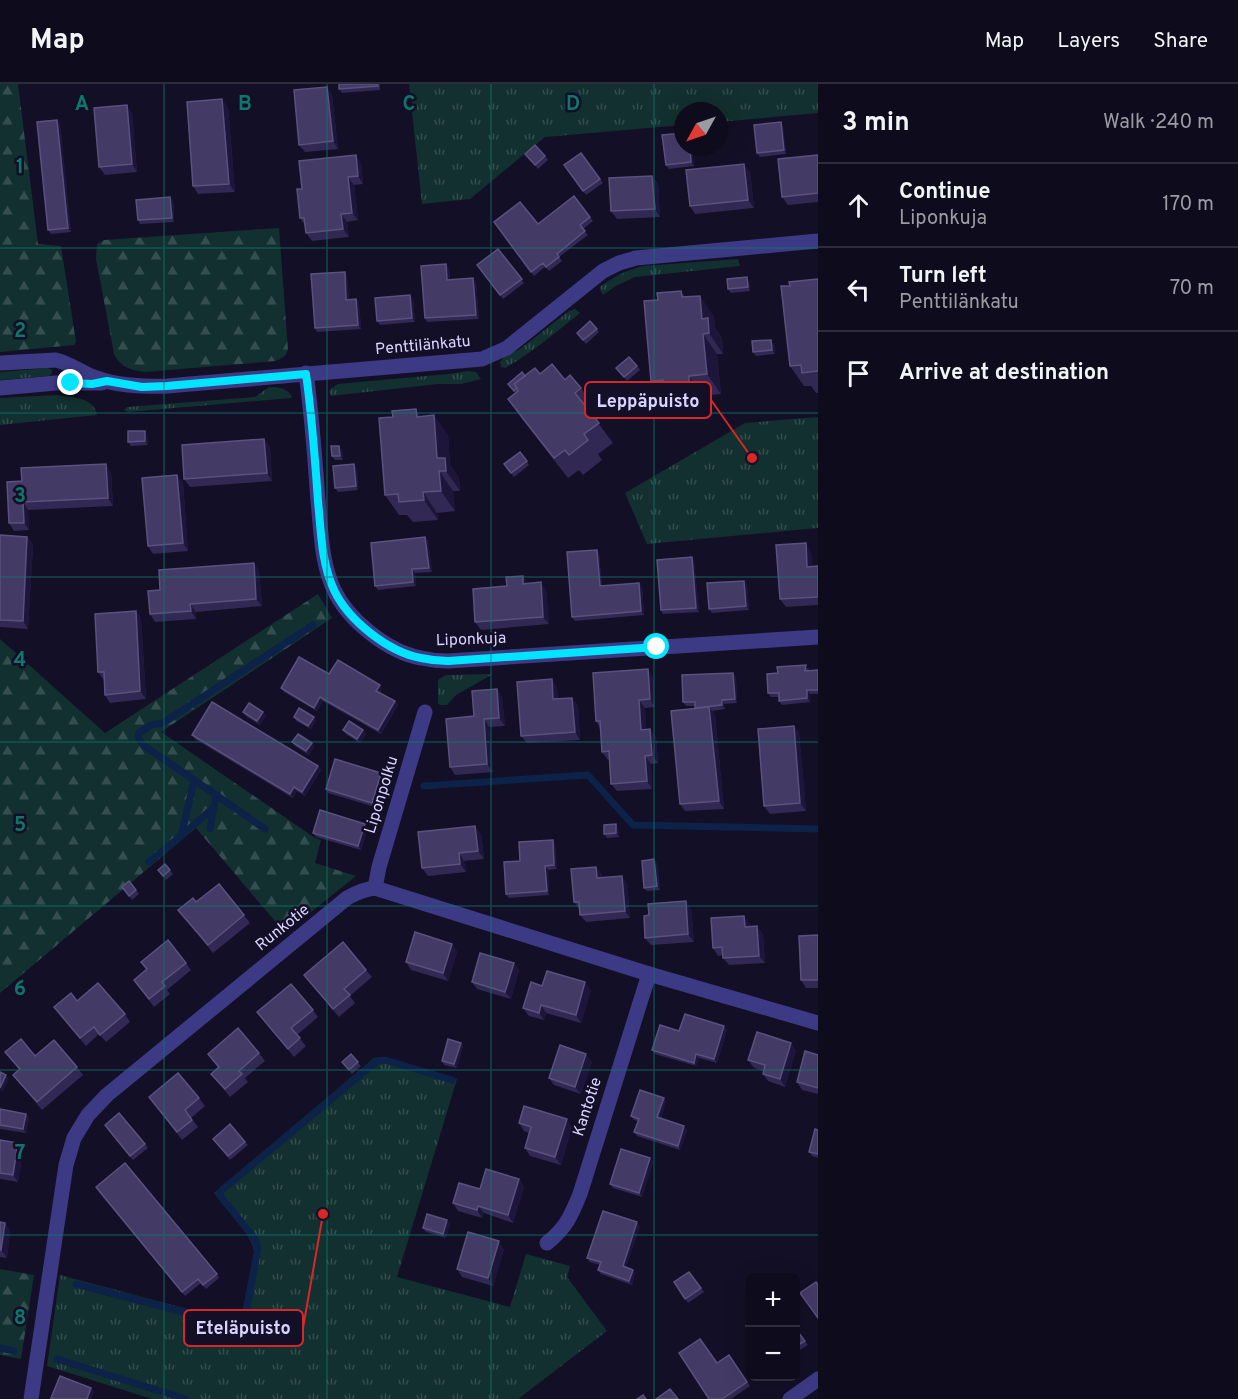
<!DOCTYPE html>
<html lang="en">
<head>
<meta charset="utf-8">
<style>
	:root { --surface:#0e0b1c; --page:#1c1929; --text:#f1f3f6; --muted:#9b9ba3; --line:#2e2b3b }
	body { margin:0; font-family:Overpass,sans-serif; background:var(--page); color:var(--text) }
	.controls { position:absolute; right:18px; bottom:18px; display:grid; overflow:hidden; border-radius:9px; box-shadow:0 6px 24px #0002 }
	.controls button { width:54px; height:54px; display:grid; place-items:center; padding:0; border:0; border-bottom:2px solid var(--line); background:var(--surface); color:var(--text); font:30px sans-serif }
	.compass { position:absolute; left:674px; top:18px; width:54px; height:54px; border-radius:50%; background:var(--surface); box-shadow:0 6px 24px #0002; rotate:230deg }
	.stop { position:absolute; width:18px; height:18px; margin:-14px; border:4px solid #00e5ff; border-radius:50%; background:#fff }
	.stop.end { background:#00e5ff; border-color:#fff; box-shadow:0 2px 6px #0008 }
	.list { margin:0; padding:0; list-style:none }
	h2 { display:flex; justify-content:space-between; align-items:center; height:78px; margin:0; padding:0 24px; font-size:26px }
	h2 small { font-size:20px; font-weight:400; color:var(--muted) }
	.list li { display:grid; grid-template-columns:39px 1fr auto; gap:18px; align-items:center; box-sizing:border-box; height:84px; padding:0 24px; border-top:2px solid var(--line) }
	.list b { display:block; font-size:22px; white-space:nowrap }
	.list p { margin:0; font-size:20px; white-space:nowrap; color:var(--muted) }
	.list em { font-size:20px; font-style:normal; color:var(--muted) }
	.icon { flex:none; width:33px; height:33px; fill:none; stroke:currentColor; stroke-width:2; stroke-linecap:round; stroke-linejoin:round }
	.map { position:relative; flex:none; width:818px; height:1315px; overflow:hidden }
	header { display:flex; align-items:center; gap:36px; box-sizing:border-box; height:84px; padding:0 30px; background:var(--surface); border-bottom:2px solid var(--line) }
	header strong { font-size:28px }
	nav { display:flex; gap:33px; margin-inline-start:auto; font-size:21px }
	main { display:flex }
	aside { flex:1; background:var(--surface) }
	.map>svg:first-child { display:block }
</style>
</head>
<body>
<header>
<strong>Map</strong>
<nav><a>Map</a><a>Layers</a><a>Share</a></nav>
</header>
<main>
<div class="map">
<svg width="818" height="1315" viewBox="0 0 818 1315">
	<defs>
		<pattern id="grass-tufts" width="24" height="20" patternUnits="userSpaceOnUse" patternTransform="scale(1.5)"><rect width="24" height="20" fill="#12302f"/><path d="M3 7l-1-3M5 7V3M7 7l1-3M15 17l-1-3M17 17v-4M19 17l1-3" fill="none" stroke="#344d4e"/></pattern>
		<pattern id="forest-firs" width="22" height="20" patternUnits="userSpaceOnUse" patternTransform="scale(1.5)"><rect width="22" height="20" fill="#12302f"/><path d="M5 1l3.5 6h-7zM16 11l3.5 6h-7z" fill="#344d4e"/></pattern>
	</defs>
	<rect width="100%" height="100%" fill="#130f26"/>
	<!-- grass -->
	<g fill="url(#grass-tufts)">
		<path d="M409,0h409v29l-99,9v-11h-36v14l-138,12 -75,62 -48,5z"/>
		<path d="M738,175l2,7 -105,11 -19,9 -12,8h-2l-2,-6 1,-2c14,-10 26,-16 42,-20z"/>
		<path d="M575,225l5,4c-24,19 -48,40 -75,55l-4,-1 -1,-5 3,-4 17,-9 49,-38z"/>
		<path d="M48,284l4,2v2l-1,3 -3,1 -48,4v-8z"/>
		<path d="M468,287l8,1 5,7 -20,5h-23l-107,12 -2,-4 3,-4 6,-4 110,-10z"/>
		<path d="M269,303c9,0 19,1 23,10l-1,1 -163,14 -4,-2 3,-3 128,-10z"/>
		<path d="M56,311c15,2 38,2 41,20l-97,10v-27z"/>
		<path d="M818,333v111l-171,16 -22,-51 120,-70z"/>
		<path d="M493,590l-37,21 -9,10h-7l-2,-2v-22l1,-2 7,-4z"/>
		<path d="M382,973l75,22 -60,198 113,30 16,-53 44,12 -3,11 40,54 -89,68h-366l-105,-33 13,-91 180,48 14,-70c-1,-18 -28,-46 -40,-60l160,-135z"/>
	</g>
	<!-- forest -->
	<g fill="url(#forest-firs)">
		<path d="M0,0h18l20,160 23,2 15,96 -2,3 -74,7z"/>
		<path d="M279,144l9,122 -3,6 -9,5 -131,11c-14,-2 -24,-4 -31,-18l-18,-95 1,-15 7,-4z"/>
		<path d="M318,510l14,24 -171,114 154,106 6,2 -6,23 41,13 -71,57 -89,-105 -196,165v-354l105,94z"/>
		<path d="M0,1185l34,6 -13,84 -21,-4z"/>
	</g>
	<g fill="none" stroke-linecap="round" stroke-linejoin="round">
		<!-- stream -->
		<g stroke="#0c2248" stroke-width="7">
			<path d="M424,702l164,-11 45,50 185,4"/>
			<path d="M216,711l49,34"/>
			<path d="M210,745l6,-34 -73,-50 -5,-8 1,-4 12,-8 12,-2 150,-98"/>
			<path d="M181,752l32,-28"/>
			<path d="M149,778l32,-26 13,-55"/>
			<path d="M76,1200l165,43 3,-3 14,-76 -3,-9 -34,-42 -1,-4 2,-3 155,-129 8,-1 67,20"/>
			<path d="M0,1264l14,3"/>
			<path d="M57,1275l129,40"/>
		</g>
		<!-- minor -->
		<g stroke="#3d3a85" stroke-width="15">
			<path d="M0,279l56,-3c13,3 23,11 35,16 24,10 50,11 76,10l315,-27 25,-11 96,-77 16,-8 17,-5 182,-17"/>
			<path d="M306,289c6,43 9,85 12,128 3,29 3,61 16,89 14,30 54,62 87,68 9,2 18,3 27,3l370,-24"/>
			<path d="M0,304l56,-5h46"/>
			<path d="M375,804l4,-21 46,-155"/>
			<path d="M547,1159c19,-15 24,-27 33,-49l69,-220"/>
			<path d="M31,1315l35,-234 8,-27 14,-23 19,-20 240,-197c9,-5 17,-9 28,-10l274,86 169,49"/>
			<path d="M790,1315l28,-20"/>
		</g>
	</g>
	<!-- wall -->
	<g fill="#312854">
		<path d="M380,0v6l-38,3 -3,-4z"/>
		<path d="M327,3l5,8 6,54 -33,3 -6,-7z"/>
		<path d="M228,23l7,85 -37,2 -5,-8z"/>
		<path d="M132,29l5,59 -32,3 -6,-8z"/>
		<path d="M57,36l3,4 11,108 -20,2 -3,-4z"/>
		<path d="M781,38l2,4 3,28 -26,3 -3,-4z"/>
		<path d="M683,63h9l2,19 -25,3 -3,-4z"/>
		<path d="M581,69l22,30 -17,12 -22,-30z"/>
		<path d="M525,70l20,2 3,4 -10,9z"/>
		<path d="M818,71v47l-30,3 -6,-8z"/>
		<path d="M361,79l2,21 -9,1 4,35 -11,2 2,15 -37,4 -6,-8 -1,-8 -5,-7 2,-29z"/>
		<path d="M750,88l4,36 -59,6 -5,-8z"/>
		<path d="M652,92l6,8 2,33 -43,2 -6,-8z"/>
		<path d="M574,112l19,25 -10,8 5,6 -29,22 3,4 -13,10 -4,-4 -11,9 -40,-54 44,2z"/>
		<path d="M170,113l3,4 1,21 -34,2 -2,-4z"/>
		<path d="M498,165l26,34 -21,16 -26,-34z"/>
		<path d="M449,184l1,11 26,3 3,37 -52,3 -2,-4z"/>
		<path d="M345,188l2,4 2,23h7l3,4 2,26 -44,3 -2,-4z"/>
		<path d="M818,195v114h-2l-5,-7h-7l-14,-20v-80z"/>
		<path d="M749,197l1,10 -19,2 -3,-4z"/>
		<path d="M681,207l4,6 29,19 1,12 7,10 1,16h-6l4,40 -18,2v9l-26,2 -5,-7 -7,1 -14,-20 7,-81z"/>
		<path d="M410,211l3,4 2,23 -35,3 -3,-4z"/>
		<path d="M597,245l2,3 -13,12 -9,-11z"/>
		<path d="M771,256l3,4 1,10 -19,2 -3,-4z"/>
		<path d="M637,282l3,4 -13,11 -11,-13z"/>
		<path d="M540,290l25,6 16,8 14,20 -5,4 23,31 -15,11 4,6 -19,15 -4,-5 -11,8 -46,-59 -14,-20 7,-6 -7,-9 17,-8z"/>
		<path d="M421,332l27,19 2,30 9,13 1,13h-7l2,20 -18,2 1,7 -25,2 -6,-7h-8l-14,-20z"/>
		<path d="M147,351l1,10 -17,1 -3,-4z"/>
		<path d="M264,355l6,8 2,34 -82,6 -6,-8z"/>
		<path d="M339,362l3,4 1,10h-8l-3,-4z"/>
		<path d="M520,368l9,13 -15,12 -10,-13z"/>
		<path d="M357,384l1,22 -20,2 -3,-4z"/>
		<path d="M111,388l2,34 -85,4 1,20 -15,1 -5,-8 13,-42z"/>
		<path d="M177,391l6,8 5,68 -35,3 -5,-8z"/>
		<path d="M0,451l27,2 6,8 -5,84 -28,-2z"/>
		<path d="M425,453l3,4 4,31 -17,1 1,13 -38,4 -3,-4z"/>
		<path d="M597,466l2,4 3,32 37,-3 3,4 2,28 -69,6 -3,-4z"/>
		<path d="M811,467l1,15h6v39l-32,2 -6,-8z"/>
		<path d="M694,477l5,51 -36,2 -2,-4z"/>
		<path d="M254,479l5,8 3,35 -66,6v7l-41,3 -5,-8z"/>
		<path d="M744,497l3,4 2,25 -37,3 -3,-4z"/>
		<path d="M528,499l18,7 3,34 -68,6 -6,-8 32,-36z"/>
		<path d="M136,527l5,8 5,80 -36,4 -5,-8 -1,-15 -6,-8z"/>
		<path d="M809,584l-1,3 10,-1v24h-8v8l-28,3 -3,-4v-4h-8l-3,-4 10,-20z"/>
		<path d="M733,589l3,4 1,26 -13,1 1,5 -13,2 3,4 9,94 -39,2 -5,-7 15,-96v-2h-9l-3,-4z"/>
		<path d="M329,590l53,15 -2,4 15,8 3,4 -17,29 -58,-33 -6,10 -33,-19 -3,-4z"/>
		<path d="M653,593l2,30 -10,1 1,22 4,-1 6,8 2,26 -7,1 1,25 -35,2 -6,-7 -2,-25 -1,1 -6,-8 -2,-24 -4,-7z"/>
		<path d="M557,603l1,12 14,-1 6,8 2,34 -53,3 -6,-7z"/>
		<path d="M497,605l5,8 3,29 -16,1 4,45 -38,3 -5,-8 24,-51z"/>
		<path d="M243,628l23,4 -6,9 -14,-9z"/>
		<path d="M294,633h20l2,3 -5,9 -15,-8z"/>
		<path d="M794,642l5,7 7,78 -36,3 -6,-8z"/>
		<path d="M343,646h20l3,4 -6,9 -14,-9z"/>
		<path d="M192,651l126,31 3,4 -16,26 -8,-5 -4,7 -98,-59z"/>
		<path d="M292,658l20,1 2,4 -5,8 -14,-9z"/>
		<path d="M381,689l3,4 -9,30 -47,-14 -2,-4z"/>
		<path d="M365,740l3,4 -7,22 -45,-13 -3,-4z"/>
		<path d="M616,740l2,4 1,9 -12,1 -3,-4z"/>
		<path d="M481,750l3,25 -20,2 2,11 -38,4 -6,-8z"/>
		<path d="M553,756l2,4 2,25 -9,1 1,25 -40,3 -3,-4 14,-33z"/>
		<path d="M657,779l3,27 -13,1 -3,-3z"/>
		<path d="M165,780l8,10 -7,6 -8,-10z"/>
		<path d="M596,783l6,8v3l25,6 3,34 -44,4 -6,-7v-5l-6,-8z"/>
		<path d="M129,797l10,13 -7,6 -10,-13z"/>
		<path d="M196,818l48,13 6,8 -37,30 -35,-43z"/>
		<path d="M691,825l3,33 -43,3 -6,-7 4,-23z"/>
		<path d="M750,840v3l13,7 2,29 -36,2 -6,-7v-3l-5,1 -5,-8z"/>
		<path d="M818,851v53h-12l-5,-8z"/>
		<path d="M452,860l5,8 -9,29 -37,-11 -5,-8z"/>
		<path d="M141,878l45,1 5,7 -24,20 3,4 -16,13 -20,-27 12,-10z"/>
		<path d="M514,879l5,7 -8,29 -34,-10 -5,-7z"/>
		<path d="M366,886l6,7 -22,19 5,7 -16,14 -35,-42z"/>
		<path d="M542,902l49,4 -10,33 -35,-10 -2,7 -15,-4 -6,-8z"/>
		<path d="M77,917l48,13 5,8 -24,20 -7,-8 -13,12 -32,-39z"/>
		<path d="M313,926l5,7 -21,18 9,11 -12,11 -37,-45z"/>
		<path d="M724,942l3,4 -10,33 -18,-5 -3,8 -41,-12 -3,-4 27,-19z"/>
		<path d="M461,959l2,3 -6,22 -13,-3 -2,-4z"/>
		<path d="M796,966l-11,37 -17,-6 -5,-7 1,-3 -10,-3 -6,-8z"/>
		<path d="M5,968l30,4 42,11 6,8 -41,35 -29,-35 6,-5z"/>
		<path d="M259,969l6,8 -20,17 3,4 -18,15 -19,-23 7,-6 -10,-14z"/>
		<path d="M351,970l10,12 -9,8 -10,-12z"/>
		<path d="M818,971v39l-16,-4 -5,-8z"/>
		<path d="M592,978l-11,32 -27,-9 -5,-7z"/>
		<path d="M149,1013l50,1 6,8 -14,12 7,9 -16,13z"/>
		<path d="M666,1017l-5,17 26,12 -7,20 -43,-14 -3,-4 4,-11 -4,-1 -3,-4z"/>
		<path d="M0,1025l26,5 3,4 -3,15 -26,-4z"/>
		<path d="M519,1039l53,4 -11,38 -31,-9 -5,-8 4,-15 -5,-2z"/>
		<path d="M107,1045l38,15 3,4 -15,12z"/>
		<path d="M818,1046v28l-6,-2 -3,-4z"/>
		<path d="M0,1056l23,10 -5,32 -18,-3z"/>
		<path d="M245,1058l3,3 -18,15 -14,-17z"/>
		<path d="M650,1074l3,4 -11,35 -29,-9 -3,-4z"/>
		<path d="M519,1095l5,8 -11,36 -29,-10 -2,5 -24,-7 -5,-8z"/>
		<path d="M98,1107l119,83 2,4 -13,11 -5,-6 -16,13z"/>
		<path d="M0,1138l5,1 5,7 -3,28 -7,-1z"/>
		<path d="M450,1140l-4,14 -20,-6 -3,-4z"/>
		<path d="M640,1142l-14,41 9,6 -3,12 -31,-11 -3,-4 2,-5 -10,-3 -3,-4z"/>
		<path d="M504,1165l-11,37 -31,-9 -5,-8z"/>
		<path d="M689,1188l15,20 -16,11 -14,-21z"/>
		<path d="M795,1244l13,17 -13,8z"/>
		<path d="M729,1271l21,31 -19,13h-22l8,-36z"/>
	</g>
	<!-- shaded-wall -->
	<g fill="#1d163a">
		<path d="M327,3l5,8 6,54 -5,-8z"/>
		<path d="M222,15l6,8 7,85 -6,-8z"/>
		<path d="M127,21l5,8 5,59 -5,-8z"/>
		<path d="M57,36l3,4 11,108 -3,-4z"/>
		<path d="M781,38l2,4 3,28 -2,-4z"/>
		<path d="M690,63h2l2,19 -3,-4z"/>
		<path d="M356,71l5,8 2,21 -5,-8z"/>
		<path d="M744,80l6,8 4,36 -6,-8z"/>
		<path d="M652,92l6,8 2,33 -5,-8z"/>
		<path d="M348,93l6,8 4,35 -6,-7z"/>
		<path d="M170,113l3,4 1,21 -2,-4z"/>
		<path d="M341,130l6,8 2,15 -6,-8z"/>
		<path d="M446,180l3,4 1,16 -3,-4z"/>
		<path d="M345,188l2,4 2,28 -3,-4z"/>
		<path d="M747,193l2,4 1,10 -2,-4z"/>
		<path d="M473,194l3,4 3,37 -3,-4z"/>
		<path d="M410,211l3,4 2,23 -3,-4z"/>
		<path d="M700,212l14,20 1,12 7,10 1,16 -14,-21 -7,-14z"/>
		<path d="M356,215l3,4 2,26 -3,-4z"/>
		<path d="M703,250l14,20 4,40 -14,-20z"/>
		<path d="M771,256l3,4 1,10 -3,-4z"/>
		<path d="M689,292l14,20v9l-14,-20z"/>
		<path d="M416,325l14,20 -13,-12z"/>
		<path d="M434,331l14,20 2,30 9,13 1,13 -23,-33z"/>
		<path d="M145,347l2,4 1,10 -3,-4z"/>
		<path d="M264,355l6,8 2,34 -5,-8z"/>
		<path d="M339,362l3,4 1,10 -3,-4z"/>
		<path d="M106,380l5,8 2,34 -5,-8z"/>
		<path d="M354,380l3,4 1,22 -2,-4z"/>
		<path d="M439,387l14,20 2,20 -14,-20z"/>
		<path d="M177,391l6,8 5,68 -5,-8z"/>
		<path d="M423,408l14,21 1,7 -14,-20z"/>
		<path d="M23,418l5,8 1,20 -5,-7z"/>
		<path d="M27,453l6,8 -5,84 -5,-8z"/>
		<path d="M425,453l3,4 4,31 -3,-4z"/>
		<path d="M806,459l5,8 2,23 -6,-7z"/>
		<path d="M597,466l2,4 3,36 -2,-4z"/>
		<path d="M692,473l2,4 5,51 -3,-4z"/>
		<path d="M254,479l5,8 3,35 -6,-7z"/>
		<path d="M412,485l3,4 1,13 -3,-4z"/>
		<path d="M523,492l5,7 -5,1z"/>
		<path d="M744,497l3,4 2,25 -3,-4z"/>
		<path d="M541,498l5,8 3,34 -6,-7z"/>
		<path d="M639,499l3,4 2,28 -3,-4z"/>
		<path d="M190,520l6,8v7l-5,-8z"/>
		<path d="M136,527l5,8 5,80 -6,-8z"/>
		<path d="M648,585l5,8 2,30 -5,-8z"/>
		<path d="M733,589l3,4 1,26 -2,-4z"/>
		<path d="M552,595l5,8 2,20 -6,-8z"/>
		<path d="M380,601l2,4 -3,6 -3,-4z"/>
		<path d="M497,605l5,8 3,29 -6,-8z"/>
		<path d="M807,606l3,4v8l-3,-4z"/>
		<path d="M320,613l3,4 -6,10 -3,-3z"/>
		<path d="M572,614l6,8 2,34 -5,-8z"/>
		<path d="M639,616l6,8 2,30 -6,-8z"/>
		<path d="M722,616l2,4 1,5 -3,-4z"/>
		<path d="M395,617l3,4 -17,29 -3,-4z"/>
		<path d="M709,623l6,8 9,94 -5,-8z"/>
		<path d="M263,628l3,4 -6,9 -3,-4z"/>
		<path d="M314,633l2,3 -5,9 -3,-3z"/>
		<path d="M484,635l5,8 4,45 -6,-8z"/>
		<path d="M794,642l5,7 7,78 -6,-8z"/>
		<path d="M650,645l6,8 2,26 -6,-8z"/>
		<path d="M363,646l3,4 -6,9 -3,-4z"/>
		<path d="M312,659l2,4 -5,8 -3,-4z"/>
		<path d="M645,672l6,8 1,25 -5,-8z"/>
		<path d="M318,682l3,4 -16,26 -3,-4z"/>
		<path d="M381,689l3,4 -9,30 -3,-4z"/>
		<path d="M294,703l3,4 -4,7 -3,-4z"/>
		<path d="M365,740l3,4 -7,22 -3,-4z"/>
		<path d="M616,740l2,4 1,9 -3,-4z"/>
		<path d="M475,742l6,8 3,25 -6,-8z"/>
		<path d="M553,756l2,4 2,25 -3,-4z"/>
		<path d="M459,769l5,8 2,11 -6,-8z"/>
		<path d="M654,775l3,4 3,27 -3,-4z"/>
		<path d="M545,782l3,4 1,25 -2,-4z"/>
		<path d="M596,783l6,8 1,11 -6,-8z"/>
		<path d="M622,792l5,8 3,34 -5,-7z"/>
		<path d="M686,817l5,8 3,33 -6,-8z"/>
		<path d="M744,832l6,8v11l-5,-8z"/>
		<path d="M757,842l6,8 2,29 -6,-7z"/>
		<path d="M452,860l5,8 -9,29 -5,-8z"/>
		<path d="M514,879l5,7 -8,29 -6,-7z"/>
		<path d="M585,898l6,8 -10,33 -5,-8z"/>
		<path d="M541,921l5,8 -2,7 -5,-7z"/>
		<path d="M724,942l3,4 -10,33 -3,-4z"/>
		<path d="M461,959l2,3 -6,22 -3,-4z"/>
		<path d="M791,959l5,7 -11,37 -5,-8z"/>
		<path d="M586,970l6,8 -11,32 -6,-7z"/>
		<path d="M696,970l3,4 -3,8 -2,-3z"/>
		<path d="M6,991l3,4 -7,14 -2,-5z"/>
		<path d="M664,1014l2,3 -6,20 -3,-4z"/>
		<path d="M26,1030l3,4 -3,15 -3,-4z"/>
		<path d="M567,1035l5,8 -11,38 -6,-8z"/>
		<path d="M684,1042l3,4 -7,20 -2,-4z"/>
		<path d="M18,1059l5,7 -5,32 -5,-7z"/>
		<path d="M650,1074l3,4 -11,35 -3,-4z"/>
		<path d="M519,1095l5,8 -11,36 -5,-8z"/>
		<path d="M478,1122l6,7 -2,5 -5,-8z"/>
		<path d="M447,1136l3,4 -4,14 -3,-4z"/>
		<path d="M637,1138l3,4 -15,44 -2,-4z"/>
		<path d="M5,1139l5,7 -3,28 -6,-8z"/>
		<path d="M499,1157l5,8 -11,37 -5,-8z"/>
		<path d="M633,1186l2,3 -3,12 -3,-4z"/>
		<path d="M91,1304l3,4 -3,7h-4z"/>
	</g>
	<!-- building -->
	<g fill="#433a66" stroke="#5a527e" stroke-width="1.5">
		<path d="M339,0h38l1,2 -39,3z"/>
		<path d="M327,3l6,54 -34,4 -5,-55z"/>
		<path d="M222,15l7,85 -36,2 -6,-84z"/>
		<path d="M127,21l5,59 -33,3 -5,-59z"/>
		<path d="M57,36l11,108 -20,2 -11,-108z"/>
		<path d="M781,38l3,28 -27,3 -3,-28z"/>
		<path d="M683,49v14h7l1,15 -25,3 -4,-30z"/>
		<path d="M535,61l10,11 -10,9 -10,-11z"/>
		<path d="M581,69l19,26 -17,12 -19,-26z"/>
		<path d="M356,71l2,21 -10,1 4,36 -11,1 2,15 -37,4 -2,-15h-4l-3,-29h5l-3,-28z"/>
		<path d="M818,71v38l-36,4 -4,-38z"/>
		<path d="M744,80l4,36 -58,6 -4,-36z"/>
		<path d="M652,92l3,33 -44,2 -2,-33z"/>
		<path d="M574,112l16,21 -10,8 5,6 -28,23 2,3 -13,10 -3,-4 -12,9 -37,-50 26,-20 18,22z"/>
		<path d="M170,113l2,21 -34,2 -2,-20z"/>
		<path d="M498,165l24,30 -22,16 -23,-30z"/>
		<path d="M446,180l1,16 26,-2 3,37 -51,3 -4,-52z"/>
		<path d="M345,188l1,28 10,-1 2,26 -43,3 -4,-54z"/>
		<path d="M747,193l1,10 -20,2 -1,-10z"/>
		<path d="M818,195v92l-16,2 -1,-8 -11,1 -9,-80h9l-1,-4z"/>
		<path d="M681,207l1,6 18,-1 2,23 6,-1 1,15 -6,1 4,40 -18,2v9l-26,2v-7l-12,1 -7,-80 14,-1 -1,-7z"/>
		<path d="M410,211l2,23 -35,3 -2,-23z"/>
		<path d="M590,237l7,8 -14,11 -6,-7z"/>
		<path d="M771,256l1,10 -19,2 -1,-11z"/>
		<path d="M629,273l8,9 -13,11 -8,-9z"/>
		<path d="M552,280l13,16 5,-5 11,13 -6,5 24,30 -15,11 4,6 -19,15 -4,-5 -11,8 -46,-59 10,-8 -4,-7 21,-16 5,6z"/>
		<path d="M522,288l3,4 -11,8 3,4 -3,3 -6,-7z"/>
		<path d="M416,325l1,8 17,-2 3,43h8l1,13h-7l2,20 -18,1 1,8 -25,2 -1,-8 -13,1 -6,-77 14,-1 -1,-6z"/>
		<path d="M128,347h17v10l-17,1z"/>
		<path d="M264,355l3,34 -83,6 -2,-34z"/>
		<path d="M331,362h8l1,10h-8z"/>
		<path d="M520,368l7,9 -16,12 -7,-9z"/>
		<path d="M106,380l2,34 -85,4 1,21h-15l-2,-41 15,-1 -1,-13z"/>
		<path d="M354,380l2,22 -21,2 -2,-22z"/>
		<path d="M177,391l6,68 -35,3 -6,-68z"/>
		<path d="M0,451l27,2 -4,84 -23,-1z"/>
		<path d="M425,453l4,31 -17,1 1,13 -38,4 -4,-43z"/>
		<path d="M806,459l1,24 11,-1v31l-38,2 -4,-54z"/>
		<path d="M597,466l3,36 39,-3 2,28 -69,6 -5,-65z"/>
		<path d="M692,473l4,51 -35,2 -4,-50z"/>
		<path d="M254,479l2,36 -66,5 1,7 -41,3 -2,-23 12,-1 -1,-20z"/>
		<path d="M523,492v8l18,-2 2,35 -68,5 -2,-33 34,-3 -1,-9z"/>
		<path d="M744,497l2,25 -37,3 -2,-26z"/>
		<path d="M136,527l4,80 -35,4 -1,-23h-6l-3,-58z"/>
		<path d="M299,573l30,17 9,-14 42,25 -4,6 19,10 -17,29 -58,-33 -6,11 -33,-20z"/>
		<path d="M806,581l-1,6 13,-1v20h-11v8l-28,3v-8h-11l-1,-19 11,-1 -1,-6z"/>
		<path d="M648,585l2,30 -11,1 2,30 9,-1 2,26 -7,1 2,25 -36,3 -2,-33 -7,1 -2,-31h-4l-3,-48z"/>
		<path d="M733,589l2,26 -13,1v5l-27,3v-6h-12l-1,-27z"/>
		<path d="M552,595l1,20 19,-1 3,34 -54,4 -4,-54z"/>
		<path d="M497,605l2,29 -15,1 3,45 -37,3 -4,-48 28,-3 -2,-25z"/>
		<path d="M212,618l106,64 -16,26 -8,-5 -4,7 -98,-59z"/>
		<path d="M249,619l14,9 -6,9 -14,-9z"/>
		<path d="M709,623l10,94 -39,3 -9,-93z"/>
		<path d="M299,624l15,9 -6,9 -14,-9z"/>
		<path d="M349,637l14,9 -6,9 -14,-9z"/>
		<path d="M794,642l6,77 -36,3 -6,-77z"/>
		<path d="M298,650l14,9 -6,8 -14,-9z"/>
		<path d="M335,675l46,14 -9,30 -46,-14z"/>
		<path d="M320,726l45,14 -7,22 -45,-13z"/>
		<path d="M616,740v9l-12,1v-9z"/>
		<path d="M475,742l3,25 -19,2 1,11 -38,4 -4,-36z"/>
		<path d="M553,756l1,25 -9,1 2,25 -41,3 -2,-32 16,-1 -1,-19z"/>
		<path d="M654,775l3,27 -13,2 -2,-27z"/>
		<path d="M165,780l5,6 -7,6 -5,-6z"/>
		<path d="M596,783l1,11 25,-2 3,35 -45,4 -1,-13h-5l-3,-33z"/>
		<path d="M129,797l7,9 -7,6 -7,-9z"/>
		<path d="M219,800l25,31 -36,30 -30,-35 15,-12 3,4z"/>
		<path d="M686,817l2,33 -43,4 -1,-22 5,-1 -1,-11z"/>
		<path d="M744,832l1,11 12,-1 2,30 -36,2 -1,-11 -9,1 -2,-30z"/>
		<path d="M415,848l37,12 -9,29 -37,-11z"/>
		<path d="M818,851v45h-17l-2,-44z"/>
		<path d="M168,856l18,23 -24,19 3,4 -16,13 -15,-19 13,-11 -6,-7z"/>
		<path d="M343,858l23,28 -22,19 6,6 -17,14 -29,-34z"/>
		<path d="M480,869l34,10 -9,29 -33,-10z"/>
		<path d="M547,887l38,11 -9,33 -35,-10 -2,8 -16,-5 8,-26 11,4z"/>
		<path d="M98,899l27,31 -25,21 -6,-8 -14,11 -26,-31 17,-14 6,8z"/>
		<path d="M291,900l22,26 -22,18 9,10 -12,11 -31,-37z"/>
		<path d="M685,930l39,12 -10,33 -18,-5 -2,9 -42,-13 8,-25 19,6z"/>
		<path d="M238,944l21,25 -20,18 3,3 -17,15 -14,-15 8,-7 -11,-13z"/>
		<path d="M757,948l34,11 -11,36 -17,-5 2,-9 -17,-5z"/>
		<path d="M21,955l14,17 19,-16 23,27 -40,35 -24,-27 7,-6 -15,-17z"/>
		<path d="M448,955l13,4 -7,21 -12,-3z"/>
		<path d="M560,961l26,9 -11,33 -26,-9z"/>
		<path d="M805,967l13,4v33l-21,-6z"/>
		<path d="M351,970l7,8 -9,8 -7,-8z"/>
		<path d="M0,988l6,3 -6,13z"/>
		<path d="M178,989l21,25 -14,12 7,10 -15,12 -28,-35z"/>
		<path d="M640,1006l24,8 -7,19 27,9 -6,20 -44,-14 5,-13 -8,-3z"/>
		<path d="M524,1022l43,13 -12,38 -30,-9 6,-21 -12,-4z"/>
		<path d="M0,1025l26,5 -3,15 -23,-4z"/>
		<path d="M119,1029l26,31 -15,12 -25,-31z"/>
		<path d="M230,1040l15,18 -17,14 -15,-17z"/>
		<path d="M815,1045l3,1v24l-9,-2z"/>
		<path d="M0,1056l18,3 -5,32 -13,-2z"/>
		<path d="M621,1065l29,9 -11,35 -29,-9z"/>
		<path d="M125,1079l92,111 -14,11 -5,-6 -16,13 -86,-105z"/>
		<path d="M486,1085l33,10 -11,36 -30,-9 -1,4 -24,-7 6,-20 21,6z"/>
		<path d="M603,1127l34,11 -14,44 10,4 -4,11 -31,-11 3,-8 -14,-4z"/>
		<path d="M427,1130l20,6 -4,14 -20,-6z"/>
		<path d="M0,1138l5,1 -4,27h-1z"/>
		<path d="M468,1148l31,9 -11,37 -31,-9z"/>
		<path d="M689,1188l12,16 -16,11 -11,-17z"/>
		<path d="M816,1198l2,3v33l-18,-25z"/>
		<path d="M750,1238v11l-4,-7z"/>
		<path d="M795,1244l10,13 -10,6z"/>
		<path d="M700,1255l17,24 12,-8 18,27 -25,17h-13l-30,-46z"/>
		<path d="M60,1292l31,12 -4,11h-33l-3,-1z"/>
		<path d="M670,1305l8,10h-22z"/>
		<path d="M643,1311l3,4h-9z"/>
	</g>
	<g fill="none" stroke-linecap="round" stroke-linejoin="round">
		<!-- route -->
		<path stroke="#00e5ff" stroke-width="8" d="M71,299l21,1 15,-3 35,6 25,-1 139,-12c6,42 9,84 12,127 3,29 3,61 16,89 14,30 54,62 87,68 9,2 18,3 27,3l209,-14"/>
	</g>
	<!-- grid -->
	<path fill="none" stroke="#0f766e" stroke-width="1.5" stroke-opacity="0.55" d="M164,0v1315M327,0v1315M491,0v1315M654,0v1315M0,164h818M0,329h818M0,493h818M0,658h818M0,822h818M0,986h818M0,1151h818"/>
	<g text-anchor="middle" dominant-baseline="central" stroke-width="5" stroke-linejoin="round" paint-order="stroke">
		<!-- street labels -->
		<g font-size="16" fill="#d9d4ff" stroke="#130f26">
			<text transform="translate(423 262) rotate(-5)">Penttilänkatu</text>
			<text transform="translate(471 556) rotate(-2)">Liponkuja</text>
			<text transform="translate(382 711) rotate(-73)">Liponpolku</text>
			<text transform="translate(283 844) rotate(-39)">Runkotie</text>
			<text transform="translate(588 1023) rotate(-72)">Kantotie</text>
		</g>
	</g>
	<g font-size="20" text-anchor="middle" font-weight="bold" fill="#0f766e" stroke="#130f26" stroke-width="5" stroke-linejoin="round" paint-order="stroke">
		<text x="82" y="26">A</text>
		<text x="245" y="26">B</text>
		<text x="409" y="26">C</text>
		<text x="573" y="26">D</text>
		<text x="20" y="89">1</text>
		<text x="20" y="253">2</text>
		<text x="20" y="418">3</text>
		<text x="20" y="582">4</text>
		<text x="20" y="747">5</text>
		<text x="20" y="911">6</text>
		<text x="20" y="1075">7</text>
		<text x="20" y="1240">8</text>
	</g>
	<!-- callouts -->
	<path fill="none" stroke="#d62828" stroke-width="2" d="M752 374L711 316M323 1130L303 1244"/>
	<g fill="#d62828" stroke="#130f26" stroke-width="2">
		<circle cx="752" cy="374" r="6"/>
		<circle cx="323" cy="1130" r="6"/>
	</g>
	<g fill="#130f26" stroke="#d62828" stroke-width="2">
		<rect x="585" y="298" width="126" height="36" rx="6"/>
		<rect x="184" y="1226" width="119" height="36" rx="6"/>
	</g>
	<g font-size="18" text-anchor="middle" font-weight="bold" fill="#d9d4ff">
		<text x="648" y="323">Leppäpuisto</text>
		<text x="243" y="1250">Eteläpuisto</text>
	</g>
</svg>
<div class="controls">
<button>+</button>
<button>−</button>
</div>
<svg class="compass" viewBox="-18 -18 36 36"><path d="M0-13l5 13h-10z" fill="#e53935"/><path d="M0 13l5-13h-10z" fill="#9b9ba3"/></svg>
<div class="stop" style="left:657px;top:563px"></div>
<div class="stop end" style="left:71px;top:299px"></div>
</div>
<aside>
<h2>3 min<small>Walk · 240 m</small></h2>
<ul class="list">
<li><svg class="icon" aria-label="ahead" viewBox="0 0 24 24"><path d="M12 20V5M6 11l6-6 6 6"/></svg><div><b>Continue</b><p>Liponkuja</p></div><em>170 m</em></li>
<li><svg class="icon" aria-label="left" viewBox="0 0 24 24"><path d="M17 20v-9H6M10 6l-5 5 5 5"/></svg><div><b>Turn left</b><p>Penttilänkatu</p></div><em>70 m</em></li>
<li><svg class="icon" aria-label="arrive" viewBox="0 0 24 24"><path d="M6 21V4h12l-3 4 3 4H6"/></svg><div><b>Arrive at destination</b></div></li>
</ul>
</aside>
</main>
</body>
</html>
